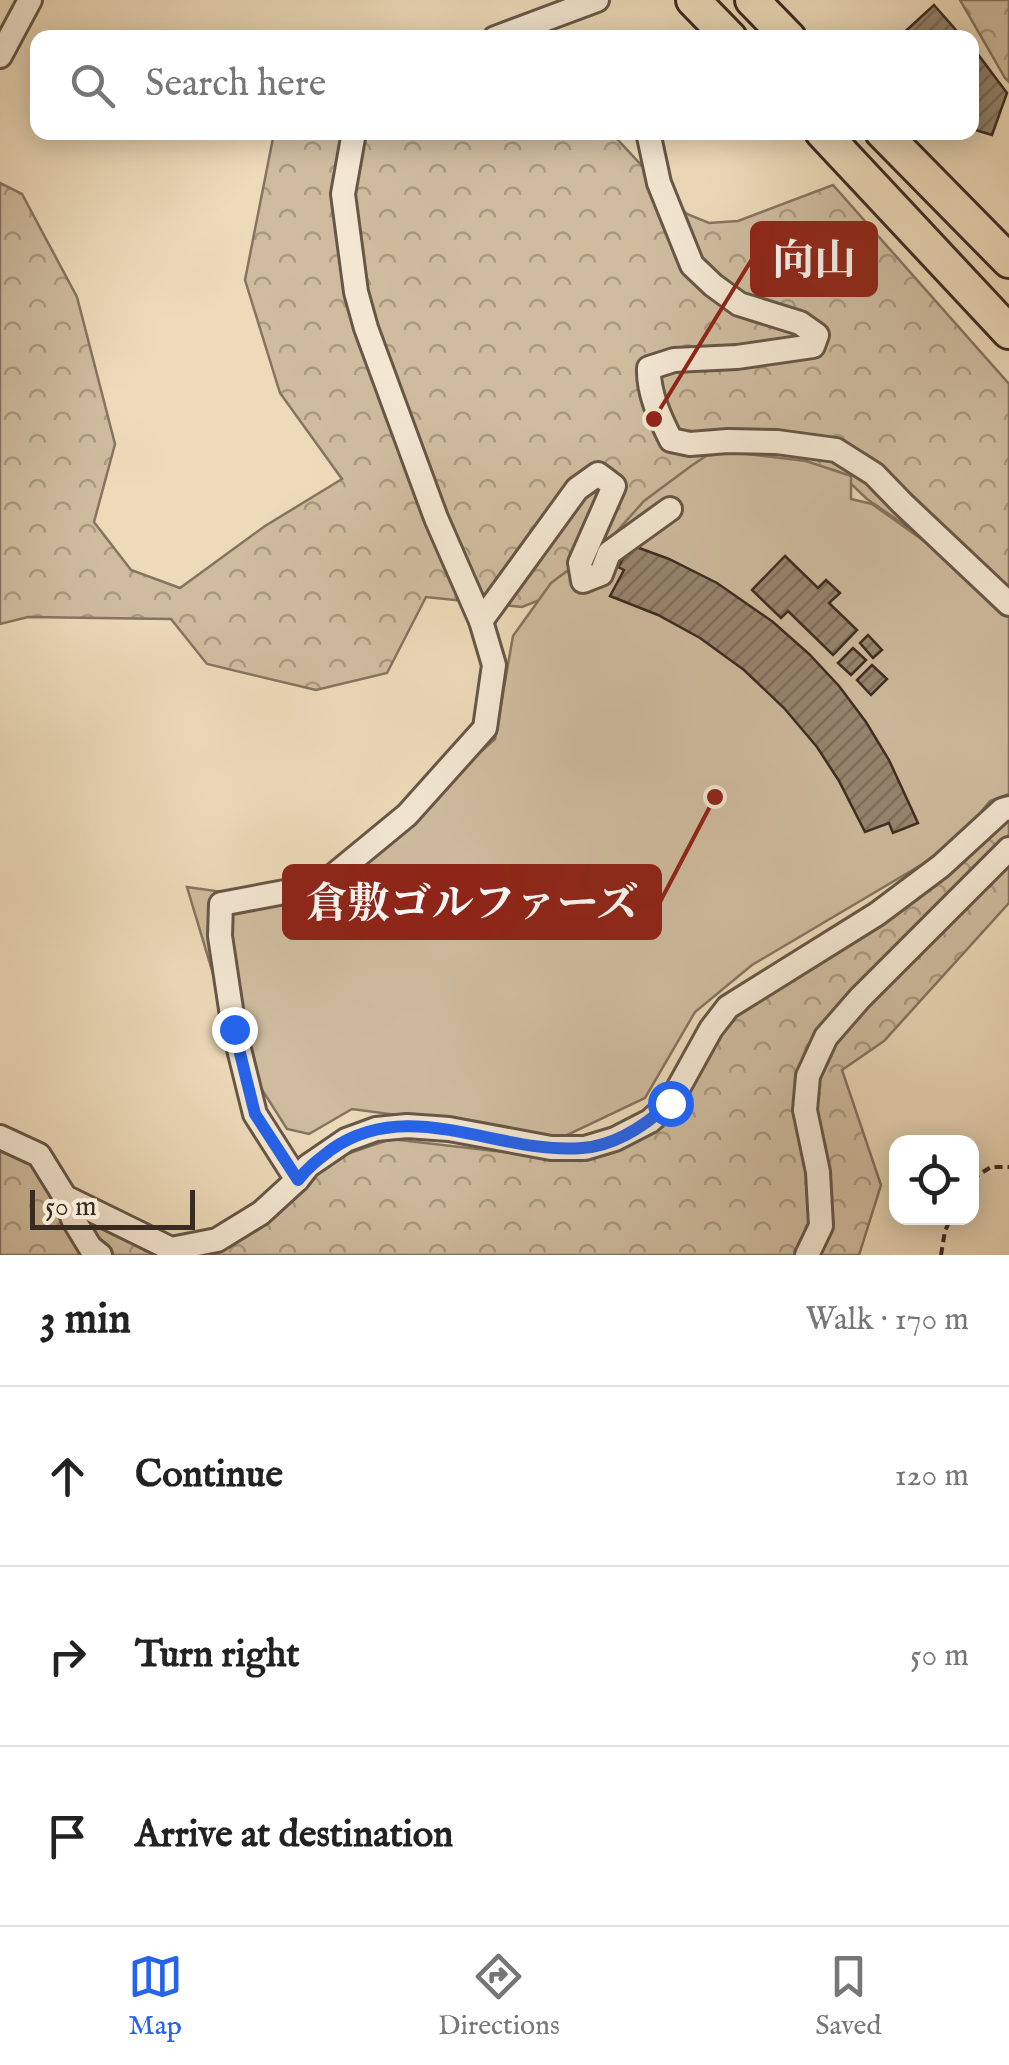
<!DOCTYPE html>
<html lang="en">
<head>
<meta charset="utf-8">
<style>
	:root { --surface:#fff; --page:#f2f2f2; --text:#222; --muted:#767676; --line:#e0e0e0; --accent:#2563eb }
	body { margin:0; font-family:"IM FELL English","Noto Serif JP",serif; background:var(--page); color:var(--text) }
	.controls { position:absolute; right:30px; bottom:30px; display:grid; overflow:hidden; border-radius:20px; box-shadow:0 5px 25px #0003 }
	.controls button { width:90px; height:90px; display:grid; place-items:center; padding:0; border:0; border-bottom:2px solid var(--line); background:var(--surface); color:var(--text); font:50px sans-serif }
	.scale { position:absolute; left:30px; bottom:25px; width:165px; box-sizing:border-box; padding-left:10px; border:5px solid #3a2b21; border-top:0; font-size:28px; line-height:35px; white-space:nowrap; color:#3a2b21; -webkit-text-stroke:8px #f3e7d2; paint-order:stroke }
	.stop { position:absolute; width:30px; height:30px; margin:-22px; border:8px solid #2563eb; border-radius:50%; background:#fff }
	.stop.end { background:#2563eb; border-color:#fff; box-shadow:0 2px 10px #0008 }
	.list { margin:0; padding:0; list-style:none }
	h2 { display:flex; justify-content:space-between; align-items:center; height:130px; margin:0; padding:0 40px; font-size:42px }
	h2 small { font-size:32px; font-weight:400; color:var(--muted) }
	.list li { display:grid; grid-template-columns:65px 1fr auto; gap:30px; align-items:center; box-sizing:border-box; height:180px; padding:0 40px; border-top:2px solid var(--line) }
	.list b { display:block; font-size:38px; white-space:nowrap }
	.list em { font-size:32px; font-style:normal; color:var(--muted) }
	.icon { flex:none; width:55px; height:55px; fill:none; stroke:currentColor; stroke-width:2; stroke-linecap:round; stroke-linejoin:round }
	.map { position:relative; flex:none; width:1009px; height:1255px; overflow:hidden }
	.search { position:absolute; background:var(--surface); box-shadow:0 5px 25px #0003; left:30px; right:30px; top:30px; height:110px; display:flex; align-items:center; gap:25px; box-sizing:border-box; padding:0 35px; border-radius:20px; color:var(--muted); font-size:38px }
	.sheet { height:670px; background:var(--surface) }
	nav { display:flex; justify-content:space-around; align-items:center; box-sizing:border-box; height:140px; border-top:2px solid var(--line); background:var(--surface); font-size:28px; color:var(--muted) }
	nav a { display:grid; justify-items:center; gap:5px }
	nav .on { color:var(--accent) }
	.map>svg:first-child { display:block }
</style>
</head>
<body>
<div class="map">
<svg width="1009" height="1255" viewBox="0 0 1009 1255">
	<defs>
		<pattern id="forest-crowns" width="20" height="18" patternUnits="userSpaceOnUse" patternTransform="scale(2.5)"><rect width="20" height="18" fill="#cfbc9f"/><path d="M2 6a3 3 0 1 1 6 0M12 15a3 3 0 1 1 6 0" fill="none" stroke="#a99981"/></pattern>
		<pattern id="building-hatch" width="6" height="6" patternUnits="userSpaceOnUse" patternTransform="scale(2.5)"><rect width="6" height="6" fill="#978670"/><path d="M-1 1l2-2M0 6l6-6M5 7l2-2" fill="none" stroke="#7c6e5c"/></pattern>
	</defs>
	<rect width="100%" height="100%" fill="#eddab9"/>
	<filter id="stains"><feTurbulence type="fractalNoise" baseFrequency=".002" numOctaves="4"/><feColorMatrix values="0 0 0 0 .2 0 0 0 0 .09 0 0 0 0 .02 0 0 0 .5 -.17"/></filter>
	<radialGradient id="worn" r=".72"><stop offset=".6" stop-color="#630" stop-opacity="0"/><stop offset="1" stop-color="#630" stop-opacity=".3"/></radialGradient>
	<!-- forest -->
	<g fill="url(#forest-crowns)" stroke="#847460" stroke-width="2.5">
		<path d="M960,0h49v82l-4,-4z"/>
		<path d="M274,133h314l28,5 71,76 22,9 29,-2 95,-36 176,199v213l-142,-98 -21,-20 -324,128 -96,-10 -39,76 -71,17 -109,-26 -36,-45 -143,-2 -28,7v-441l22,11 55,103 38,147 -21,78 37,48 49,18 85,-62 77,-47 -62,-86 -35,-113z"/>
		<path d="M1009,816v18l-2,3 2,1v65l-125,138 -42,29 39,115 -22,70h-859v-109l32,15 23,45 153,44 101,-75 35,-20 47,-16 147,17 106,-23 72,-101 28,-28z"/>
	</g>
	<!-- garden -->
	<path fill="#cfbc9f" stroke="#847460" stroke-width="2.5" d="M729,452l77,9 45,15v23l21,5 69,49 68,57v184l-19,7 -37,45 -201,119 -57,47 -50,86 -82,39 -211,-28 -43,25 -22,-5 -52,-82 -48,-160 92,13 45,-7 171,-154 18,-103 38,-53 58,-43 35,-39 47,-35 15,-10z"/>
	<!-- building -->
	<g fill="url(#building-hatch)" stroke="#3a2b21" stroke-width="2.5">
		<path d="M934,5l29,33h-65z"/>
		<path d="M977,53l30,40 -15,42 -20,-6v-72z"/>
		<path d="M631,545l38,14 48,24 56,39 36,32 30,32 27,36 23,38 29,63 -25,10 -4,-10 -24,9 -26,-51 -22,-34 -33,-39 -40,-38 -44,-32 -42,-23 -48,-19 14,-26 -6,-3z"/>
		<path d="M785,556l33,32 8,-8 14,13 -11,10 28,27 -24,25 -45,-44 -7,7 -29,-28z"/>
		<path d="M868,635l14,15 -9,8 -13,-15z"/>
		<path d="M853,648l13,12 -15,15 -13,-12z"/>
		<path d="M872,665l15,14 -16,16 -14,-15z"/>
	</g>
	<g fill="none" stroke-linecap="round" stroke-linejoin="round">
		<defs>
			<g id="minor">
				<path d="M495,38l102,-38"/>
				<path d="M0,56l30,-56"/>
				<path d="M354,132l-11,62 13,98 10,36 70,190 45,103 96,-132 21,-15 16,12 -34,77 3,18 18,-7 8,-21 61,-44"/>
				<path d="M648,132l11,51 33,82 21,20 26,19 61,19 17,12 -4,11 -76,11 -63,3 -25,8c-1,25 11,50 22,72l19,4 38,-3 49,1 59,8 38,24 28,29 107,101"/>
				<path d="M0,1137l39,18 26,42 8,22 17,28 10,8"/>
				<path d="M297,1180l-42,-66 -21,-85 -14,-93 1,-32 101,-19 85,-70 78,-87 9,-63 -13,-44"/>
				<path d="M65,1197l106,52 46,-9 44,-27 36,-33 11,-14 38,-26 30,-11 31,-3 42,3 102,19h34l30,-9 35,-18 20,-18 41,-74 17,-22 149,-93 64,-48 61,-56 7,-2"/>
				<path d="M807,1255l14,-29 -3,-54 -13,-62 3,-34 18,-39 34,-39 149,-149"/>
			</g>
			<g id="highway">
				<path d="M693,0l37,38"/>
				<path d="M752,0l37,38"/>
				<path d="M822,132l187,200"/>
				<path d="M882,132l127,129"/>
			</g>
		</defs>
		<!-- minor casing -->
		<use href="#minor" stroke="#675747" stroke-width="28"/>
		<!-- highway casing -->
		<use href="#highway" stroke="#3a2b21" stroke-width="38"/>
		<!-- path -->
		<g stroke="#3a2b21" stroke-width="4" stroke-dasharray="8 5" stroke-linecap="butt">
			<path d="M972,1179l19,-12h18"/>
			<path d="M941,1255l4,-24 6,-13"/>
		</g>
		<!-- minor -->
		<use href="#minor" stroke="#f3e7d2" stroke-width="22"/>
		<!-- highway -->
		<use href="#highway" stroke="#eddab9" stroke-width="32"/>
	</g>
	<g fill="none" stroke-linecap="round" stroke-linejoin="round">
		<!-- route -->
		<path stroke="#2563eb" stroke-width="12" d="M234,1029l21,85 43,66c10,-13 21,-21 34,-31 78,-54 166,6 250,-1 33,-2 65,-24 88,-45"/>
	</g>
	<!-- callouts -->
	<path fill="none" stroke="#8f2418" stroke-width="4" d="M654 419L752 259M715 797L660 902"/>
	<g fill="#8f2418" stroke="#f3e7d2" stroke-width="4">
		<circle cx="654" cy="419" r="10"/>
		<circle cx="715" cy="797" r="10"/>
	</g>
	<g fill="#8f2418" stroke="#8f2418" stroke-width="4">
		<rect x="752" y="223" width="124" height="72" rx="10"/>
		<rect x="284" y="866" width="376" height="72" rx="10"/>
	</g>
	<g font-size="42" text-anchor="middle" font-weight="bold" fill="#fff">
		<text x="814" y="274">向山</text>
		<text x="472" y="917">倉敷ゴルファーズ</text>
	</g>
	<rect width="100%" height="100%" filter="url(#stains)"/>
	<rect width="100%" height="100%" fill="url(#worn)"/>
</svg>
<div class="controls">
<button><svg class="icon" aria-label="locate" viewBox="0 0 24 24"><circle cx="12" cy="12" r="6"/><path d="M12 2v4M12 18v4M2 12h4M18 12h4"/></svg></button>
</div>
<div class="scale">50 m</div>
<div class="stop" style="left:670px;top:1103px"></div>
<div class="stop end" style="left:234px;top:1029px"></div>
<div class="search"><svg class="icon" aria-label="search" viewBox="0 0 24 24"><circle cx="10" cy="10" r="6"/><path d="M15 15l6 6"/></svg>Search here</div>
</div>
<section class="sheet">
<h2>3 min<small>Walk · 170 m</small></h2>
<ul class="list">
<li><svg class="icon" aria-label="ahead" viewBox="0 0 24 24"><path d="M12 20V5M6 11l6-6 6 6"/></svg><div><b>Continue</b></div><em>120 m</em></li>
<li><svg class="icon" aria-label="right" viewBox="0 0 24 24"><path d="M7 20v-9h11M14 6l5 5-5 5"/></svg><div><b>Turn right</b></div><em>50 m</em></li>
<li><svg class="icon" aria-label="arrive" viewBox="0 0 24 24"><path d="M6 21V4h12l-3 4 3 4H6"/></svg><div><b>Arrive at destination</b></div></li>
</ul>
</section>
<nav>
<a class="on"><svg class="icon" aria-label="map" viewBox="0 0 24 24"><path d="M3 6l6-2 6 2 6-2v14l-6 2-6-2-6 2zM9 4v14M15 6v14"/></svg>Map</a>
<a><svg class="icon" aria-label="directions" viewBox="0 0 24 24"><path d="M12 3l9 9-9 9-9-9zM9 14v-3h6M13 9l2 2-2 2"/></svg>Directions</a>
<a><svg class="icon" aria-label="saved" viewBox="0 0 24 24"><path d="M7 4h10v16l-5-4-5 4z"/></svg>Saved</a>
</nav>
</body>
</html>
